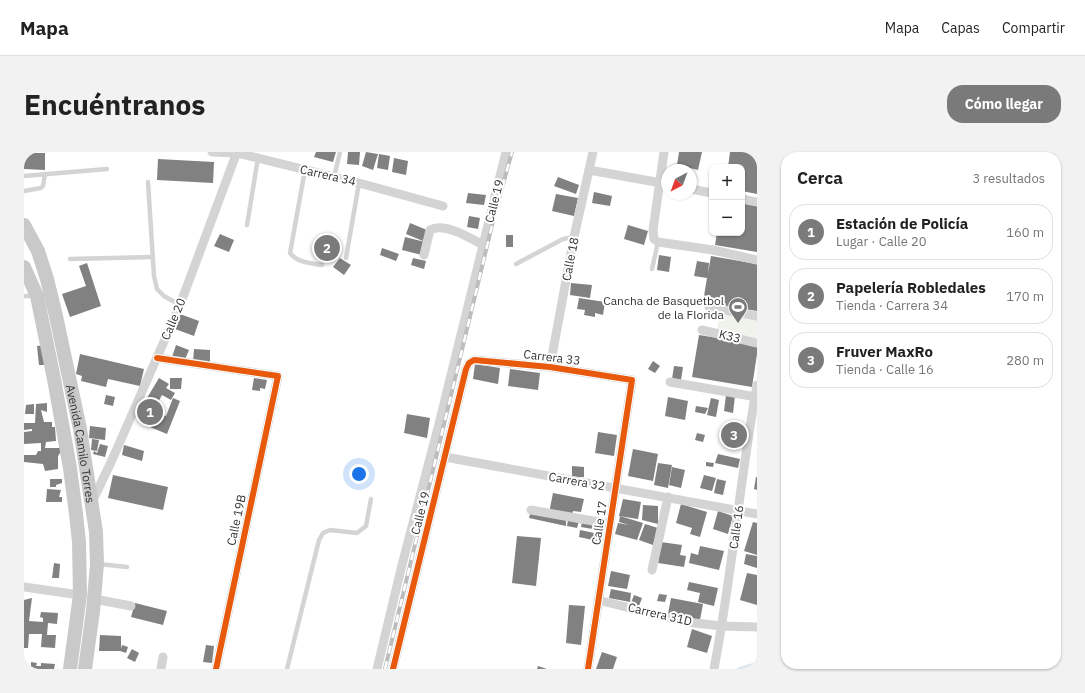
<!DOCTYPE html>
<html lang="es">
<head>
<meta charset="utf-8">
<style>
	:root { --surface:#fff; --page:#f2f2f2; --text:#222; --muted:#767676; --line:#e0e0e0; --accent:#7a7a7a }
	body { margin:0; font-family:"IBM Plex Sans",sans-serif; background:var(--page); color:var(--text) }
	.controls { position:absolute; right:12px; top:12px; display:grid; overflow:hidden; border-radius:8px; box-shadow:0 1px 3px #0004 }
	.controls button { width:36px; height:36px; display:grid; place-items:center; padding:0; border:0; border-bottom:1px solid var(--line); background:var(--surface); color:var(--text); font:20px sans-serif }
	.compass { position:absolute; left:637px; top:12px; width:36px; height:36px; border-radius:50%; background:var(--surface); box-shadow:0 1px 3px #0004; rotate:221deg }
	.you { position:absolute; left:335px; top:322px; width:14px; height:14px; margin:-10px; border:3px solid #fff; border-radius:50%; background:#1a73e8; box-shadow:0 0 0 6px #1a73e833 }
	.badge { display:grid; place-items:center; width:26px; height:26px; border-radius:50%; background:var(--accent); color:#fff; font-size:13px; font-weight:700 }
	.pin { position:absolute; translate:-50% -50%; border:2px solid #fff; box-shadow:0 1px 4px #0006 }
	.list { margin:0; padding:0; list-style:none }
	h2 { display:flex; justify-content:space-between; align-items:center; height:52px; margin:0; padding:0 16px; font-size:17px }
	h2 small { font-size:13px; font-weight:400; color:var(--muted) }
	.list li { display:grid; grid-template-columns:26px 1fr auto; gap:12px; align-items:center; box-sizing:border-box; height:56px; margin:0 8px 8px; padding:0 8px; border:1px solid var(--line); border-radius:16px }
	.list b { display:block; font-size:15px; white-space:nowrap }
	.list p { margin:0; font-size:13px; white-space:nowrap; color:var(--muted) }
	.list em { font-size:13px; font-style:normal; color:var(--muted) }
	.map { position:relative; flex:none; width:733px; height:517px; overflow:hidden; border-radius:16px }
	header { display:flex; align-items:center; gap:24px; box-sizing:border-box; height:56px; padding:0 20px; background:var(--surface); border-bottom:1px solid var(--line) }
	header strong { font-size:19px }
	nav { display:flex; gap:22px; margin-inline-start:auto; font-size:14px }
	.intro { display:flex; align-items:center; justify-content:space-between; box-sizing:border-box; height:96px; padding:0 24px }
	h1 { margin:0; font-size:28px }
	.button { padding:10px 18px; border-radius:16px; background:var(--accent); color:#fff; font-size:14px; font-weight:700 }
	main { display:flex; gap:24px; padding:0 24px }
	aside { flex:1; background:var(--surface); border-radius:16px; box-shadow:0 1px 3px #0004 }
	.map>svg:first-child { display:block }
</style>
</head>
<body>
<header>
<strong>Mapa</strong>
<nav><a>Mapa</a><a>Capas</a><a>Compartir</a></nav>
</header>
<div class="intro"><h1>Encuéntranos</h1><a class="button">Cómo llegar</a></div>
<main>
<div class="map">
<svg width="733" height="517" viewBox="0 0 733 517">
	<rect width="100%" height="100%" fill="#fff"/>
	<!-- pitch -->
	<path fill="#f0f2ec" d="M696,159l37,6v21l-40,-7z"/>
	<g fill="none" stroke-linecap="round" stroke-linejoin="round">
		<!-- stream -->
		<path stroke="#dbe7ec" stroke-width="2.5" d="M714,517l19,-6"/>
	</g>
	<!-- building -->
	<g fill="#818181">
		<path d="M292,0h20l-3,10 -19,-5z"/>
		<path d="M324,0h12l-1,13 -12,-1z"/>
		<path d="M342,0l12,2 -5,16 -11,-4z"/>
		<path d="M655,0h23l-4,18 -21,-5z"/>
		<path d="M706,0h27v42l-15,-3v-24h-14z"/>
		<path d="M0,1h21v17l-21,-1z"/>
		<path d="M355,2l11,2 -2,14 -11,-2z"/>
		<path d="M370,6l14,3 -2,14 -14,-3z"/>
		<path d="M134,7l56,3 -1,21 -56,-3z"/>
		<path d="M534,25l21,8 -3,9 -22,-8z"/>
		<path d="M570,40l18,4 -2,10 -18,-3z"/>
		<path d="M444,41l18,2 -2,10 -18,-2z"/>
		<path d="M532,42l22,4 -4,18 -22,-5z"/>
		<path d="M718,49l15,3v48l-42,-7 2,-12h25z"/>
		<path d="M445,64l11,2 -2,11 -11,-2z"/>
		<path d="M386,71l17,7 -4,11 -17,-7z"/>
		<path d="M604,73l20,6 -4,14 -20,-6z"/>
		<path d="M196,82l14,6 -5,12 -15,-6z"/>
		<rect x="482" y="83" width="7" height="12"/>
		<path d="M381,85l20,5 -3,13 -20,-5z"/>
		<path d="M300,91l8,1 -2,9 -8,-1z"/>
		<path d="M358,96l17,6 -3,7 -16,-6z"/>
		<path d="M635,103l12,2 -2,15 -12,-2z"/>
		<path d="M687,104l46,8v47l-54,-9 4,-24 -13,-2 3,-15 12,2 -1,10z"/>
		<path d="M316,106l11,7 -7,10 -11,-8z"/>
		<path d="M389,106l13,3 -2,8 -13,-4z"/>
		<path d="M63,111l14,43 -31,11 -8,-23 24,-8 -7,-20z"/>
		<path d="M547,131l21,2 -2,13 -20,-3z"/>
		<path d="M555,146l26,4 -2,13 -8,-2v4l-11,-2 1,-5 -8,-1z"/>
		<path d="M156,162l19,7 -5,15 -19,-7z"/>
		<path d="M675,183l58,9v10l-5,33 -60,-10z"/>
		<path d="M22,193l2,20h-9l-2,-19z"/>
		<path d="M152,193l13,5 -5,12 -12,-5z"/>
		<path d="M170,197l16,1v13l-17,-1z"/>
		<path d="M56,202l64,15 -4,17 -32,-7 -2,8 -25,-6 1,-5 -6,-2z"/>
		<path d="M629,209l7,5 -5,7 -7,-4z"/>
		<path d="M451,212l25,4 -2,16 -25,-5z"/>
		<path d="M650,214l9,1 -2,13 -9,-1z"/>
		<path d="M486,217l30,4 -2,17 -30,-4z"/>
		<path d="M135,226l10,6 -3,4 9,5 -4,7 -9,-5 -5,9 -10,-6z"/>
		<path d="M146,226h12l-1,11h-11z"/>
		<path d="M230,226l13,2 -2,9 -5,-1v3l-8,-1z"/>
		<path d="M82,243l9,2 -2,9 -9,-2z"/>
		<path d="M702,243l9,1 -2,17 -9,-2z"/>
		<path d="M644,245l20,4 -3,19 -20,-4z"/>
		<path d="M149,246l7,3 -13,33 -27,-11 6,-15 20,8z"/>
		<path d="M687,246l8,2 -3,17 -9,-2z"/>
		<path d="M23,251v9l-6,-2 3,12h8v5h3l1,14 -10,1 -1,6h15v5l-2,3v13l-13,2 -2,-7 -19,-2v-7h12l2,-4h3v-8l-17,1v-12l8,-1v-2l-8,1v-7h11l1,-19z"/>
		<path d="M10,252v10h-9l1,-9z"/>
		<path d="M672,254l12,2 -3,6 -10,-2z"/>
		<path d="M383,262l23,4 -3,20 -23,-5z"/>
		<path d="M66,274l16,2 -1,12 -16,-2z"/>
		<path d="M574,280l19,3 -3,21 -19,-3z"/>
		<path d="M673,281l8,2 -2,7 -8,-2z"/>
		<path d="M68,287l7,1 -2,11 -6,-1z"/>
		<path d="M76,292l8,2 -3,11 -12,-3 1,-3 3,2z"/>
		<path d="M100,293l20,6 -2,10 -20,-6z"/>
		<path d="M609,297l25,5 -5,27 -25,-5z"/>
		<path d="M694,302l22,5 -2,9 -23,-5z"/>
		<path d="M682,310l8,1 -1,4 -7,-1z"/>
		<path d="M634,311l14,2 -4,23 -14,-3z"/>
		<path d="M548,314l12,1v10h-12z"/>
		<path d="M648,315l13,3 -4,18 -12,-3z"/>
		<path d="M89,323l55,12 -5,23 -55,-12z"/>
		<path d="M680,323l12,3 -4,13 -12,-3z"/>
		<path d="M732,325h1v13l-3,-1z"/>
		<path d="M26,327h12v4l-6,2v2h-6z"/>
		<path d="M693,327l9,2 -3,14 -9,-2z"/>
		<path d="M23,337l14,1 -2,7h3v5h-16z"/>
		<path d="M529,341l31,6 -3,13 -8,-1 -1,6 -23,-4z"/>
		<path d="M599,347l18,3 -3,17 -19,-3z"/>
		<path d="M657,352l26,8 -7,25 -10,-3 2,-6 -16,-5z"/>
		<path d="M619,353l15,1v18l-16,-4z"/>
		<path d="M507,358l35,8v8l-37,-8z"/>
		<path d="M694,359l15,5 -5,18 -15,-5z"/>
		<path d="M596,364l23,7 -6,17 -22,-6 3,-11 11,2 -10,-3z"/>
		<path d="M544,367l11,2 -2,7 -10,-2z"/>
		<path d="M558,370l17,3 -1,5 -17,-3z"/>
		<path d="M729,370l4,1v32l-13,-4z"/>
		<path d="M621,372l13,4 -5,17 -14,-5z"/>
		<path d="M556,378l19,4 -2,7 -18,-4z"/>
		<path d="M493,384l24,2 -5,48 -24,-3z"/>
		<path d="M637,390l21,3 -2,10 6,1 -2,11 -26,-4z"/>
		<path d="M676,394l24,5 -5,19 -30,-7 2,-10 7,2z"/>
		<path d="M722,402l11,2v12l-13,-4z"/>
		<path d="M30,411l6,1 -1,14h-7z"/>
		<path d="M587,419l19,4 -3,14 -19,-3z"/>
		<path d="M723,421l10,2v30l-17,-5z"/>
		<path d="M665,430l29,6 -4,18 -16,-4 2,-9 -13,-3z"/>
		<path d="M587,437l20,4 -1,9 -21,-4z"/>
		<path d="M635,442l8,1 -2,7 -8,-1z"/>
		<path d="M610,443l8,3 -3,8 -8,-3z"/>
		<path d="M8,446l-3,23 14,1v-4l-3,-1 1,-5 17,1 -1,11 -9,-1 -1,12h9l-1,13 -14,-1 1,-13h-13l-1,14h-4v-48z"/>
		<path d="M647,446l32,6 -3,16 -32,-6z"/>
		<path d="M111,451l32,8 -4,14 -32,-8z"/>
		<path d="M545,453l16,1 -4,39 -15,-2z"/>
		<path d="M668,477l20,7 -5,17 -20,-6z"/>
		<path d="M76,483l21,1v13l1,-4 6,2 -2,6 -6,-2h-21z"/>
		<path d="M182,493l8,1 -2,17 -9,-1z"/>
		<path d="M108,497l7,4 -4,9 -8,-4z"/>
		<path d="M578,500l15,5 -4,12h-17z"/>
		<path d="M7,510l6,1 -1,3h5v-3l14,1 -1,5h-25v-2h2z"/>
		<path d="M514,514l9,3h-10z"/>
	</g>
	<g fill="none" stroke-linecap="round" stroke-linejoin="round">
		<!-- lane -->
		<g stroke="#d4d4d4" stroke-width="4.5">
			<path d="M281,18l-15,83c8,10 20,10 32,12"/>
			<path d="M0,24l83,-7"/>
			<path d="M310,25l6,-25"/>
			<path d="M124,30l6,94 3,13 7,7 16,9"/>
			<path d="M0,39l17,-3 2,-2 2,-12"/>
			<path d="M223,73l11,-67"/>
			<path d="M322,106l13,-75"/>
			<path d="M46,107l83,-2"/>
			<path d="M492,112l47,-25 11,-2"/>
			<path d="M628,117l6,-27"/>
			<path d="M0,144h11"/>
			<path d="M75,412l28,3"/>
			<path d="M263,517l32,-129 4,-7 7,-3 27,3 9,-7 5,-27"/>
		</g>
		<!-- street -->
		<g stroke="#d4d4d4" stroke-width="9">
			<path d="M188,0l25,1 122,30 84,23"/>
			<path d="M640,0l-11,78 1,9 4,3 55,8 44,10"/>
			<path d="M565,18l78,14"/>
			<path d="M667,37l21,4"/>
			<path d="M718,47l15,3"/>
			<path d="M400,103l6,-25c14,-8 40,8 53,15"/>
			<path d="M685,155l48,9"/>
			<path d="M678,178l55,13"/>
			<path d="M133,206l121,18 -62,293"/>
			<path d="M526,215l24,-130 19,-85"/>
			<path d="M646,230l87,15"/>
			<path d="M421,305l312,57"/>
			<path d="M68,350l20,-42 68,-155 57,-153"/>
			<path d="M507,358l79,14"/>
			<path d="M628,418l16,-73"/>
			<path d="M0,435l56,8"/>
			<path d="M70,447l37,7"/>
			<path d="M574,448l88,22 36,4 35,1"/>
			<path d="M137,517l2,-12"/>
			<path d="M353,517l25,-104 37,-141 67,-272"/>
			<path d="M369,517l73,-300 3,-6 5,-3 76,7 82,13 -44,289"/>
			<path d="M690,517c18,-94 26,-190 43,-284"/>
		</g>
		<!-- primary -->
		<g stroke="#c9c9c9" stroke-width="14">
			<path id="s1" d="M0,73l14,26 9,28 9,37 24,113 16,103 1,32 -4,47 -8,58"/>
			<path d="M0,115l13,29 17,83 16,89 6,46 3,28 1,53 -10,74"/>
		</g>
		<defs>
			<path id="rail" d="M361,517l110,-456 17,-61"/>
		</defs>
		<!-- rail casing -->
		<use href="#rail" stroke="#bdbdbd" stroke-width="4"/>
		<!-- rail -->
		<use href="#rail" stroke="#fff" stroke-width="2.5" stroke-dasharray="8" stroke-linecap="butt"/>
		<defs>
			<g id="cycleway">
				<path d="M133,206l121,18 -62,293"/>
				<path d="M369,517l73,-300 3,-6 5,-3 76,7 82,13 -44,289"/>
			</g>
		</defs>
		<!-- cycleway casing -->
		<use href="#cycleway" stroke="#fff" stroke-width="8"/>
		<!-- cycleway -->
		<use href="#cycleway" stroke="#e8590c" stroke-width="6"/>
	</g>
	<!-- icons -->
	<defs>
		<symbol id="stadium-pin" viewBox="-11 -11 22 30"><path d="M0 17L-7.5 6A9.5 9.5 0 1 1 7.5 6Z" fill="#7a7a7a" stroke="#fff"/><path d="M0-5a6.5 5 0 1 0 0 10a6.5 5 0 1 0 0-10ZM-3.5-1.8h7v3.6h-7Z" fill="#fff"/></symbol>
	</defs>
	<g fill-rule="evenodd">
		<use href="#stadium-pin" x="703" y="144" width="22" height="30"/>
	</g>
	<g text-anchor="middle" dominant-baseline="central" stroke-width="4" stroke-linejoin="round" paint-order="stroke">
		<!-- street labels -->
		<g font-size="12" fill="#333" stroke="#fff">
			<text transform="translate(304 23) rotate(13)">Carrera 34</text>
			<text transform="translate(470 49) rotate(-76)">Calle 19</text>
			<text transform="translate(546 107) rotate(-79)">Calle 18</text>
			<text transform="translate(149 167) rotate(-67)">Calle 20</text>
			<text transform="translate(706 184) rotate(14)">K33</text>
			<text transform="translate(528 205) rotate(7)">Carrera 33</text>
			<text stroke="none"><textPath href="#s1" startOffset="227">Avenida Camilo Torres</textPath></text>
			<text transform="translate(553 329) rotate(10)">Carrera 32</text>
			<text transform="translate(396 361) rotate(-76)">Calle 19</text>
			<text transform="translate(212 368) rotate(-78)">Calle 19B</text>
			<text transform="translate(575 371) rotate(-81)">Calle 17</text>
			<text transform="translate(712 375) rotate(-82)">Calle 16</text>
			<text transform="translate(636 462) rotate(13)">Carrera 31D</text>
		</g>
		<!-- poi labels -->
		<g font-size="12" fill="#333" stroke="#fff" text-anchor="end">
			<text x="700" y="148">Cancha de Basquetbol<tspan x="700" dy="14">de la Florida</tspan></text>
		</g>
	</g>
</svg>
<div class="controls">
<button>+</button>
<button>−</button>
</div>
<svg class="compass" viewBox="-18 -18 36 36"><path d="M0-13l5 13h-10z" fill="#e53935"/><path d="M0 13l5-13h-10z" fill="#767676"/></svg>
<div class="you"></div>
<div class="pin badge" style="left:126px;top:260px">1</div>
<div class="pin badge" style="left:303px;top:96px">2</div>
<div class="pin badge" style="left:710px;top:283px">3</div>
</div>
<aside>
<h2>Cerca<small>3 resultados</small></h2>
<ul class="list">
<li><span class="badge">1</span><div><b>Estación de Policía</b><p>Lugar · Calle 20</p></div><em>160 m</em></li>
<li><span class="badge">2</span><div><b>Papelería Robledales</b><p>Tienda · Carrera 34</p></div><em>170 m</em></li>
<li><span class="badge">3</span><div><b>Fruver MaxRo</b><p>Tienda · Calle 16</p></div><em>280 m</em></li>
</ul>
</aside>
</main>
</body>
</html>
